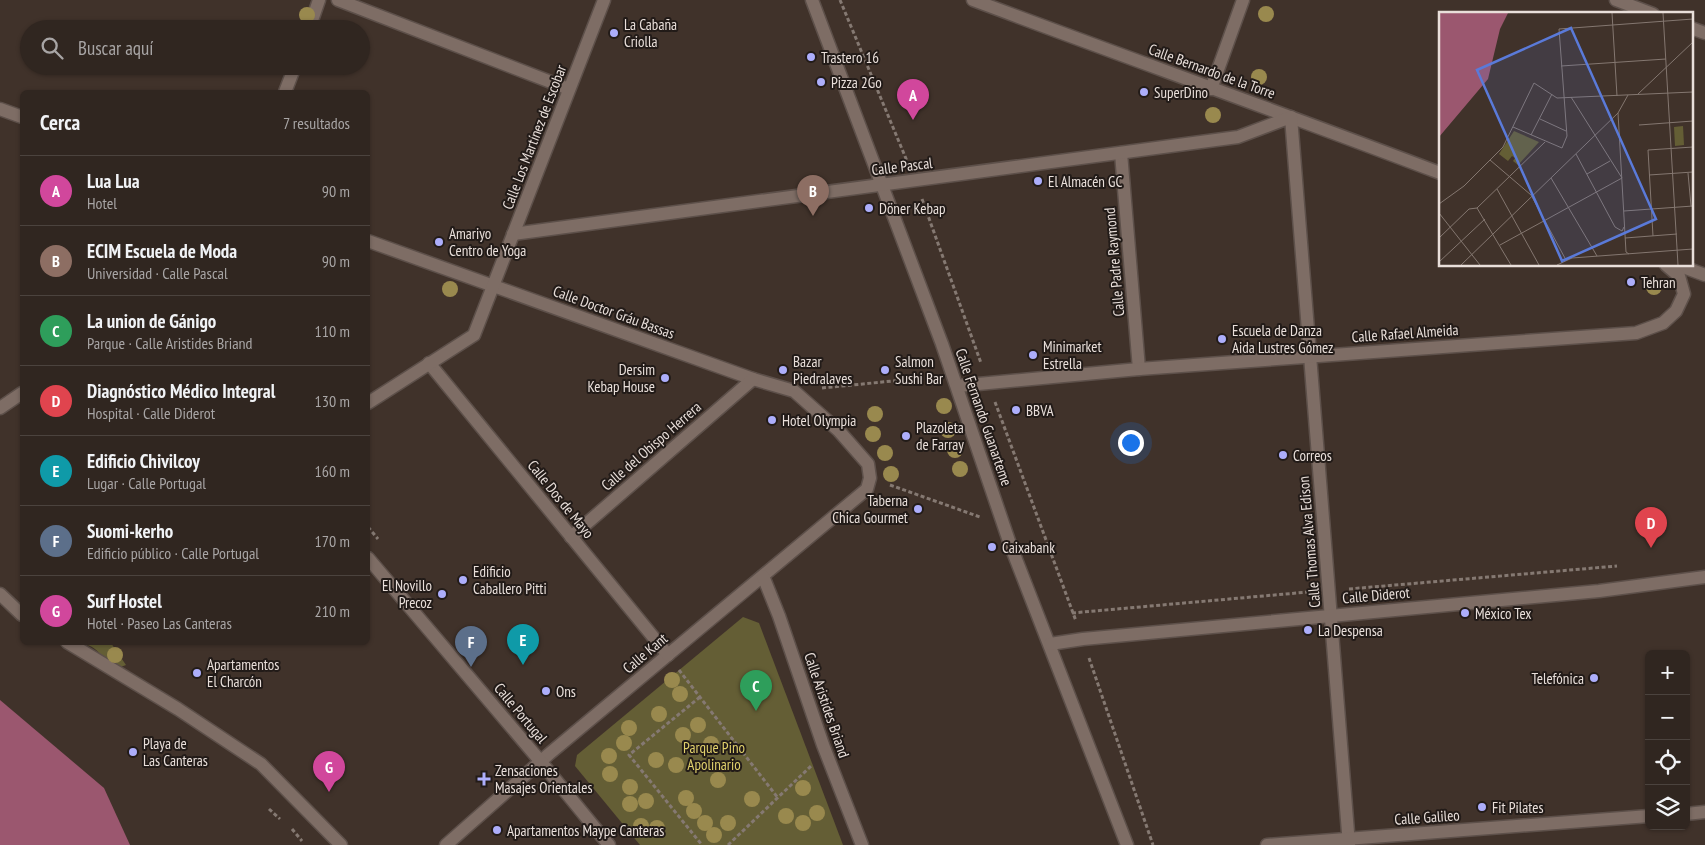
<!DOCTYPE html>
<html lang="es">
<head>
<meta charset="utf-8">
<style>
	:root { --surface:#302620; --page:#3c322d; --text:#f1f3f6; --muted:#a8a5a5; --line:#4b433e; --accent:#95b2f1 }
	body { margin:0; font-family:"PT Sans Narrow",sans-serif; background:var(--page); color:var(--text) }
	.controls { position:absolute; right:15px; bottom:15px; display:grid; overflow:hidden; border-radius:8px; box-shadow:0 1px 4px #0004 }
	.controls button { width:45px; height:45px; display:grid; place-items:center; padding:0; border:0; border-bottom:1px solid var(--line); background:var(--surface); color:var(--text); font:25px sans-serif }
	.you { position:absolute; left:1130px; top:442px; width:18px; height:18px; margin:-12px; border:4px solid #fff; border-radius:50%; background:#1a73e8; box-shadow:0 0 0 8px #1a73e833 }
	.badge { display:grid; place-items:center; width:32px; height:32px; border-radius:50%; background:var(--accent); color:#fff; font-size:16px; font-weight:700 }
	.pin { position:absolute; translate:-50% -41px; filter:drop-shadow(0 1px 2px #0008) }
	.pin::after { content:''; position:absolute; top:26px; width:18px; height:15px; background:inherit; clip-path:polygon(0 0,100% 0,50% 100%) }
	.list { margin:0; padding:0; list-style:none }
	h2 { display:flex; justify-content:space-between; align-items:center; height:65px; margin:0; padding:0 20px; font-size:21px }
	h2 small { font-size:16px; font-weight:400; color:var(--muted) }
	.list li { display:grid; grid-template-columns:32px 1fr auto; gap:15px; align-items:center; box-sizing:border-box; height:70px; padding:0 20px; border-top:1px solid var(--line) }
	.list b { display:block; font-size:19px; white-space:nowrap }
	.list p { margin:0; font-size:16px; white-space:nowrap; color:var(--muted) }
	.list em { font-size:16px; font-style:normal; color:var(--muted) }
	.icon { flex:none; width:28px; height:28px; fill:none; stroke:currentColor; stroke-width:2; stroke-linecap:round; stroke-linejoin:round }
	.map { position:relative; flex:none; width:1705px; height:845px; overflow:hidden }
	.search { position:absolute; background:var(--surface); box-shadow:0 1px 4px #0004; left:20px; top:20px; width:350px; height:55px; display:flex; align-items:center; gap:12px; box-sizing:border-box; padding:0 18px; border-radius:28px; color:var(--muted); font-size:19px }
	.panel { position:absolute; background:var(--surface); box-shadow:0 1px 4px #0004; left:20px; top:90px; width:350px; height:555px; border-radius:8px }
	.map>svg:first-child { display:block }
</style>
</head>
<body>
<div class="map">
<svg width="1705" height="845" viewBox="0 0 1705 845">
	<rect width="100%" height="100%" fill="#40322a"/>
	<!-- green -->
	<g fill="#645e35">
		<path d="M743,617l16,6 84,222h-203l-65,-79 2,-11z"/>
		<path d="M81,643h30l15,22c-17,7 -22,-11 -34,-18 -3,-2 -8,-3 -11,-4z"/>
	</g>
	<!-- water -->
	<path fill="#9b576f" d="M0,700l104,88 26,57h-130z"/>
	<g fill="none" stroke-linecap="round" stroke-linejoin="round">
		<defs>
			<g id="minor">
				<path d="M338,0l231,89"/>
				<path d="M812,0l130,344 68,200 117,301"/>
				<path d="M973,0c155,58 312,114 467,173"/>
				<path d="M1616,0l37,14"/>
				<path d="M1691,28l14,5"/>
				<path d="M309,29l10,-29"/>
				<path d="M1211,89l32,-89"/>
				<path d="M285,92l10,-26"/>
				<path d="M0,109l22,8"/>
				<path d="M1121,153l18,216"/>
				<path d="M513,234l725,-97 53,-20 58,728"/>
				<path d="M368,241l385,138 41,12 45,40 29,33 2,14 -3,11 -318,265 -103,91"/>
				<path d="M1678,265l27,10"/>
				<path d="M429,363l239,292"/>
				<path d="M957,386l182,-17 497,-36 27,-10 13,-12 8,-17 -5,-18 -13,-11"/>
				<path d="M368,403l106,-68 130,-335"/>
				<path d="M0,408l22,-15"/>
				<path d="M571,537l182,-158"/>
				<path d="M368,558l173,204 68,83"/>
				<path d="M763,576l16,40 44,129 39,100"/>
				<path d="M0,594l22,21"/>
				<path d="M67,642l111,67 83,55 80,81"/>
				<path d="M1050,644l33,-5 516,-48 106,-14"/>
				<path d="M1686,814l19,-2"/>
				<path d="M1267,845l382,-29"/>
			</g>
		</defs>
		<!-- minor casing -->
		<use href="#minor" stroke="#5d504a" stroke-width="15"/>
		<!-- path -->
		<g stroke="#857972" stroke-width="3" stroke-dasharray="4 2.5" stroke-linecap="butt">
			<path d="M840,0l67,161"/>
			<path d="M922,199l59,164"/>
			<path d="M822,388l111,-11"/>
			<path d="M995,402l81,219"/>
			<path d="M890,485l90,32"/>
			<path d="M368,527l10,12"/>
			<path d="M1349,589l268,-23"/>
			<path d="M1072,613l236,-21"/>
			<path d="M1089,658l64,187"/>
			<path d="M679,670l99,128"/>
			<path d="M700,697l-71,58 73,90"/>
			<path d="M269,809l11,10"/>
			<path d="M292,829l10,12"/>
			<path d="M728,845l83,-79"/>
		</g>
		<!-- minor -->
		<use href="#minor" stroke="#7e6d65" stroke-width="12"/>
	</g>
	<!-- trees -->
	<g fill="#99894e">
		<circle cx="1266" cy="14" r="8"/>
		<circle cx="307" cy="15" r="8"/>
		<circle cx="1259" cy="77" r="8"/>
		<circle cx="1213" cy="115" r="8"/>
		<circle cx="1654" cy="287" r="8"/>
		<circle cx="450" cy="289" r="8"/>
		<circle cx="944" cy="406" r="8"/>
		<circle cx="875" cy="414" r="8"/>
		<circle cx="948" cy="430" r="8"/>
		<circle cx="873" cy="434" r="8"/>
		<circle cx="955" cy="450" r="8"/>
		<circle cx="885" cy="453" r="8"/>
		<circle cx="960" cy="469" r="8"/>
		<circle cx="891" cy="474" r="8"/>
		<circle cx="115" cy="655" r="8"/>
		<circle cx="672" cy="680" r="8"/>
		<circle cx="680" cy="694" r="8"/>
		<circle cx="659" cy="714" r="8"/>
		<circle cx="698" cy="725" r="8"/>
		<circle cx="629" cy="728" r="8"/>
		<circle cx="683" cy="735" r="8"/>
		<circle cx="624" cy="743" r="8"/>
		<circle cx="711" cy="744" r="8"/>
		<circle cx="609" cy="756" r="8"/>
		<circle cx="656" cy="760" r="8"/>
		<circle cx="676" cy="765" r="8"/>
		<circle cx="610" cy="774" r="8"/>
		<circle cx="718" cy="780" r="8"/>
		<circle cx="630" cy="787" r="8"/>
		<circle cx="803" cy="788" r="8"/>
		<circle cx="686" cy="798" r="8"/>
		<circle cx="752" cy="799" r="8"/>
		<circle cx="646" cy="801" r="8"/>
		<circle cx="630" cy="804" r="8"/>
		<circle cx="694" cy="811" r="8"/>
		<circle cx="817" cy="813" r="8"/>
		<circle cx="786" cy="816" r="8"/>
		<circle cx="705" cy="823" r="8"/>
		<circle cx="728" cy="823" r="8"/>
		<circle cx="803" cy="823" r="8"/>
		<circle cx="641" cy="826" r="8"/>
		<circle cx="657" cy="828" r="8"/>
		<circle cx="714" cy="835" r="8"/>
	</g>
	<!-- markers -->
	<g fill="#adaefb" stroke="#221b18" stroke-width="2">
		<circle cx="614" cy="33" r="5"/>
		<circle cx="811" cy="57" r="5"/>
		<circle cx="821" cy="82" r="5"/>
		<circle cx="1144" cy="92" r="5"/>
		<circle cx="1038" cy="181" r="5"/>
		<circle cx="869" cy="208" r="5"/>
		<circle cx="439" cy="242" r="5"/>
		<circle cx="1631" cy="282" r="5"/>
		<circle cx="1222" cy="339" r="5"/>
		<circle cx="1033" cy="355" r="5"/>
		<circle cx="783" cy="370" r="5"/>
		<circle cx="885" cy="370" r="5"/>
		<circle cx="665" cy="378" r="5"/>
		<circle cx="1016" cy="410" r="5"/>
		<circle cx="772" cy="420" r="5"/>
		<circle cx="906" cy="436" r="5"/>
		<circle cx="1283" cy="455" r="5"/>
		<circle cx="918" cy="509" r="5"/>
		<circle cx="992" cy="547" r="5"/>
		<circle cx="463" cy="580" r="5"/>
		<circle cx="442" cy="594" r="5"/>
		<circle cx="1465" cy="613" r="5"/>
		<circle cx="1308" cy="630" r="5"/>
		<circle cx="197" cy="673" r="5"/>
		<circle cx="1594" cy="678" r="5"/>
		<circle cx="546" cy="691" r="5"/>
		<circle cx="133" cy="752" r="5"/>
		<path d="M481.5 771.5h5v5h5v5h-5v5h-5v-5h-5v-5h5z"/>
		<circle cx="1482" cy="807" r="5"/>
		<circle cx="497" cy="830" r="5"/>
	</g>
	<g text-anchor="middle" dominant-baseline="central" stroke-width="4" stroke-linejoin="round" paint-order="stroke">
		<!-- poi labels -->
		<g font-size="15" fill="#e9dfda" stroke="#221b18" text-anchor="start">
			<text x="624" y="24">La Cabaña<tspan x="624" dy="17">Criolla</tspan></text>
			<text x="821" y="57">Trastero 16</text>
			<text x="831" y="82">Pizza 2Go</text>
			<text x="1154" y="92">SuperDino</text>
			<text x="1048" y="181">El Almacén GC</text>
			<text x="879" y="208">Döner Kebap</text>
			<text x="449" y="233">Amariyo<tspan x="449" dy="17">Centro de Yoga</tspan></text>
			<text x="1641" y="282">Tehran</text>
			<text x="1232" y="330">Escuela de Danza<tspan x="1232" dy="17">Aida Lustres Gómez</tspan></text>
			<text x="1043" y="346">Minimarket<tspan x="1043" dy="17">Estrella</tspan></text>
			<text x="793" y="361">Bazar<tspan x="793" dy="17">Piedralaves</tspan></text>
			<text x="895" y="361">Salmon<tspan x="895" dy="17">Sushi Bar</tspan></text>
			<text x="655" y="369" text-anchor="end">Dersim<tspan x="655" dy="17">Kebap House</tspan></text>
			<text x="1026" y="410">BBVA</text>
			<text x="782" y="420">Hotel Olympia</text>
			<text x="916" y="427">Plazoleta<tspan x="916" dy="17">de Farray</tspan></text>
			<text x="1293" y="455">Correos</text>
			<text x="908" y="500" text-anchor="end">Taberna<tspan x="908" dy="17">Chica Gourmet</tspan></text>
			<text x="1002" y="547">Caixabank</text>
			<text x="473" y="571">Edificio<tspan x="473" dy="17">Caballero Pitti</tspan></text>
			<text x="432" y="585" text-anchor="end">El Novillo<tspan x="432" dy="17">Precoz</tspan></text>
			<text x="1475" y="613">México Tex</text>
			<text x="1318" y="630">La Despensa</text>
			<text x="207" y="664">Apartamentos<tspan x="207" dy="17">El Charcón</tspan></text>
			<text x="1584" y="678" text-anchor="end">Telefónica</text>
			<text x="556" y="691">Ons</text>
			<text x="143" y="743">Playa de<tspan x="143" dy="17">Las Canteras</tspan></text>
			<text x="495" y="770">Zensaciones<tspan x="495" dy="17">Masajes Orientales</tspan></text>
			<text x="1492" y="807">Fit Pilates</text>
			<text x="507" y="830">Apartamentos Maype Canteras</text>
		</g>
		<!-- street labels -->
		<g font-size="15" fill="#e9dfda" stroke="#221b18">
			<text transform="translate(1212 71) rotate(20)">Calle Bernardo de la Torre</text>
			<text transform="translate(534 137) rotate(-69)">Calle Los Martínez de Escobar</text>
			<text transform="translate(902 166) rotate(-7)">Calle Pascal</text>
			<text transform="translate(1114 262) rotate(-95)">Calle Padre Raymond</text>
			<text transform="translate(614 312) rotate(20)">Calle Doctor Gráu Bassas</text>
			<text transform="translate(1405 333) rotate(-4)">Calle Rafael Almeida</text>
			<text transform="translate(984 417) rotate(71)">Calle Fernando Guanarteme</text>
			<text transform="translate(651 446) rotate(-41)">Calle del Obispo Herrera</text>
			<text transform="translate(561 499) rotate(51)">Calle Dos de Mayo</text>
			<text transform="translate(1309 542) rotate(-95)">Calle Thomas Alva Edison</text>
			<text transform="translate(1376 595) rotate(-5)">Calle Diderot</text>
			<text transform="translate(645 653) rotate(-40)">Calle Kant</text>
			<text transform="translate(827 705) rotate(71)">Calle Aristides Briand</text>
			<text transform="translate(521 713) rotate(50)">Calle Portugal</text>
			<text transform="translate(1427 817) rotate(-4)">Calle Galileo</text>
		</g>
		<!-- park labels -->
		<g font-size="15" fill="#e1d16c" stroke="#221b18">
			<text x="714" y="747">Parque Pino<tspan x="714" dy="17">Apolinario</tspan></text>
		</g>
	</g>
	<!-- overview -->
	<g transform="translate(1439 12)">
		<rect width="254" height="254" fill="#40322a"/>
		<path d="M244,114l1,19 -9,1 -1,-19zM75,119l25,11 -21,23 -5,-4 2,-3 -3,-2 -4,5 -9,-7z" fill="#645e35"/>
		<path d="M0,1h69l-8,16 -12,50 -49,58z" fill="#9b576f"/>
		<path fill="none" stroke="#847770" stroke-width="1" d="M173,1l5,83M224,1l15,252M122,54l105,-7M199,82l55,-52M179,101l8,139 3,2M101,107l26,12M200,113l54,-4M74,115l49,21 5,-12 -8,-107 134,-10M92,123l21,-41M137,142l39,73 7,4 2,-4M51,148l41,35 35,65M249,161l3,33M148,162l23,-13M210,163l44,-3M112,166l46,78M58,177l42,76M0,192l25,-18 39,-39 31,-64 23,15 136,-6M38,196l68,-66M38,196l34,57M185,199l69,-5M0,201l41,52M214,224l-5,-86 45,-3M0,226l30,-29 8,-1M186,226l52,-4M61,233l122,-67 -51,-81M0,250l46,-43M22,253l157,-152 10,-18M118,253l15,-7 121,-9"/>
		<path fill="#5a7ad9" fill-opacity="0.15" stroke="#5a7ad9" stroke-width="2.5" d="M132,16l85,191 -94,42 -85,-191z"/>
		<rect width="254" height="254" fill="none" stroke="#e9dfda" stroke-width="2.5"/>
	</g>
</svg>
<div class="controls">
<button>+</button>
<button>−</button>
<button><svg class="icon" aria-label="locate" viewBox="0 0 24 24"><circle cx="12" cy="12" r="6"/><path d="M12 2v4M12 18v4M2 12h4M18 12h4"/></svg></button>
<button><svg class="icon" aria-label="layers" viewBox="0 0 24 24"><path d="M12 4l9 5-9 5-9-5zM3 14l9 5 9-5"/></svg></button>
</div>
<div class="you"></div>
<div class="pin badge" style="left:913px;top:120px;background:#d1479c">A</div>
<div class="pin badge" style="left:813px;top:216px;background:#8d6e63">B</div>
<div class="pin badge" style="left:756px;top:711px;background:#2e9e5b">C</div>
<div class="pin badge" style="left:1651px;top:548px;background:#e0444e">D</div>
<div class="pin badge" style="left:523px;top:665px;background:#0f9aa8">E</div>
<div class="pin badge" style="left:471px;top:667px;background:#5c6f8a">F</div>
<div class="pin badge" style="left:329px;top:792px;background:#d1479c">G</div>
<div class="search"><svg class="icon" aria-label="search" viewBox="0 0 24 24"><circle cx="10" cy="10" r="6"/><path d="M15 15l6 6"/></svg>Buscar aquí</div>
<section class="panel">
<h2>Cerca<small>7 resultados</small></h2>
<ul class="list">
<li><span class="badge" style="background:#d1479c">A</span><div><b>Lua Lua</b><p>Hotel</p></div><em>90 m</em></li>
<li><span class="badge" style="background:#8d6e63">B</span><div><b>ECIM Escuela de Moda</b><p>Universidad · Calle Pascal</p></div><em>90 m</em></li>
<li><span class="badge" style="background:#2e9e5b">C</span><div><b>La union de Gánigo</b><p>Parque · Calle Aristides Briand</p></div><em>110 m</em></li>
<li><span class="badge" style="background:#e0444e">D</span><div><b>Diagnóstico Médico Integral</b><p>Hospital · Calle Diderot</p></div><em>130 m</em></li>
<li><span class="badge" style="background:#0f9aa8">E</span><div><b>Edificio Chivilcoy</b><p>Lugar · Calle Portugal</p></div><em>160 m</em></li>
<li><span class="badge" style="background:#5c6f8a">F</span><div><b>Suomi-kerho</b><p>Edificio público · Calle Portugal</p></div><em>170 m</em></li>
<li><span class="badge" style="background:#d1479c">G</span><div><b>Surf Hostel</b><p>Hotel · Paseo Las Canteras</p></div><em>210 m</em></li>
</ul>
</section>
</div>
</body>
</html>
